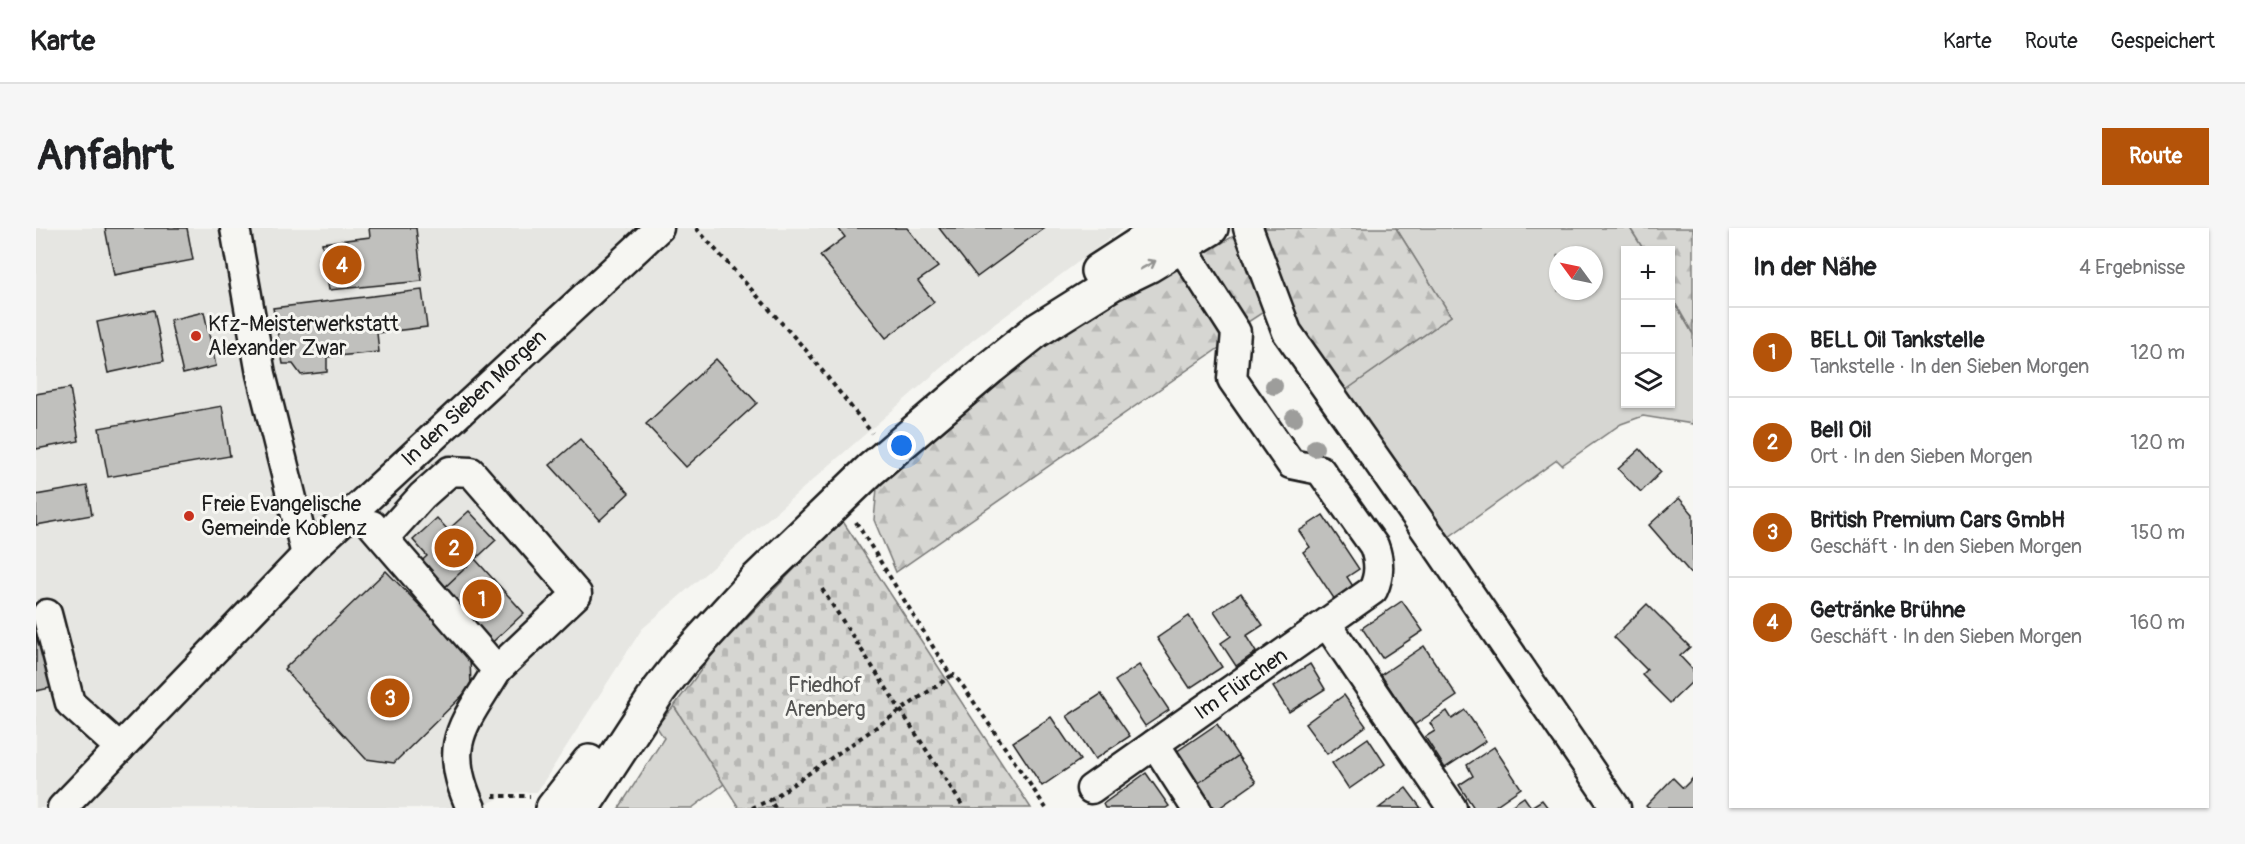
<!DOCTYPE html>
<html lang="de">
<head>
<meta charset="utf-8">
<style>
	:root { --surface:#fff; --page:#f6f6f6; --text:#202124; --muted:#757577; --line:#e0e0e0; --accent:#b45309 }
	body { margin:0; font-family:Pangolin,sans-serif; background:var(--page); color:var(--text) }
	.controls { position:absolute; right:18px; top:18px; display:grid; overflow:hidden; border-radius:0px; box-shadow:0 2px 4px #0004 }
	.controls button { width:54px; height:54px; display:grid; place-items:center; padding:0; border:0; border-bottom:2px solid var(--line); background:var(--surface); color:var(--text); font:30px sans-serif }
	.compass { position:absolute; left:1513px; top:18px; width:54px; height:54px; border-radius:50%; background:var(--surface); box-shadow:0 2px 4px #0004; rotate:303deg }
	.you { position:absolute; left:866px; top:218px; width:21px; height:21px; margin:-15px; border:4px solid #fff; border-radius:50%; background:#1a73e8; box-shadow:0 0 0 9px #1a73e833 }
	.badge { display:grid; place-items:center; width:39px; height:39px; border-radius:50%; background:var(--accent); color:#fff; font-size:20px; font-weight:700 }
	.pin { position:absolute; translate:-50% -50%; border:3px solid #fff; box-shadow:0 2px 6px #0006 }
	.list { margin:0; padding:0; list-style:none }
	h2 { display:flex; justify-content:space-between; align-items:center; height:78px; margin:0; padding:0 24px; font-size:26px }
	h2 small { font-size:20px; font-weight:400; color:var(--muted) }
	.list li { display:grid; grid-template-columns:39px 1fr auto; gap:18px; align-items:center; box-sizing:border-box; height:90px; padding:0 24px; border-top:2px solid var(--line) }
	.list b { display:block; font-size:22px; white-space:nowrap }
	.list p { margin:0; font-size:20px; white-space:nowrap; color:var(--muted) }
	.list em { font-size:20px; font-style:normal; color:var(--muted) }
	.icon { flex:none; width:33px; height:33px; fill:none; stroke:currentColor; stroke-width:2; stroke-linecap:round; stroke-linejoin:round }
	.map { position:relative; flex:none; width:1657px; height:580px; overflow:hidden; border-radius:0px }
	header { display:flex; align-items:center; gap:36px; box-sizing:border-box; height:84px; padding:0 30px; background:var(--surface); border-bottom:2px solid var(--line) }
	header strong { font-size:28px }
	nav { display:flex; gap:33px; margin-inline-start:auto; font-size:21px }
	.intro { display:flex; align-items:center; justify-content:space-between; box-sizing:border-box; height:144px; padding:0 36px }
	h1 { margin:0; font-size:42px }
	.button { padding:15px 27px; border-radius:0px; background:var(--accent); color:#fff; font-size:21px; font-weight:700 }
	main { display:flex; gap:36px; padding:0 36px }
	aside { flex:1; background:var(--surface); border-radius:0px; box-shadow:0 2px 4px #0004 }
	.map>svg:first-child { display:block }
</style>
</head>
<body>
<header>
<strong>Karte</strong>
<nav><a>Karte</a><a>Route</a><a>Gespeichert</a></nav>
</header>
<div class="intro"><h1>Anfahrt</h1><a class="button">Route</a></div>
<main>
<div class="map">
<svg width="1657" height="580" viewBox="0 0 1657 580">
	<defs>
		<pattern id="forest-firs" width="22" height="20" patternUnits="userSpaceOnUse" patternTransform="scale(1.5)"><rect width="22" height="20" fill="#d6d6d2"/><path d="M5 1l3.5 6h-7zM16 11l3.5 6h-7z" fill="#b7b7b4"/></pattern>
		<pattern id="cemetery-stones" width="16" height="16" patternUnits="userSpaceOnUse" patternTransform="scale(1.5)"><rect width="16" height="16" fill="#d6d6d2"/><path d="M2 7V4a2 2 0 0 1 4 0v3zM10 15v-3a2 2 0 0 1 4 0v3z" fill="#b7b7b4"/></pattern>
	</defs>
	<rect width="100%" height="100%" fill="#f6f6f2"/>
	<filter id="ink" filterUnits="userSpaceOnUse"><feTurbulence type="fractalNoise" baseFrequency=".0167" numOctaves="2"/><feDisplacementMap in="SourceGraphic" scale="12" xChannelSelector="R" yChannelSelector="G"/><feConvolveMatrix kernelMatrix="1 2 1 2 8 2 1 2 1" color-interpolation-filters="sRGB"/></filter>
	<g filter="url(#ink)">
		<!-- built -->
		<path fill="#e6e6e2" d="M0,0h1088l-151,112 -331,289 -105,163 -26,1 -33,15h-442z"/>
		<!-- grass -->
		<g fill="#d6d6d2" stroke="#797977" stroke-width="1.5" fill-rule="evenodd">
			<path d="M1360,0h234l14,22h-18v154h44l1,-108 22,38v90l-50,-8 -22,8 -59,41 -5,-5 -111,79 -107,-144 112,-79zM1522,27h36v36h-36z"/>
			<path d="M638,478l50,78 -32,24h-73l45,-70 -8,-12z"/>
		</g>
		<!-- forest -->
		<g fill="url(#forest-firs)" stroke="#797977" stroke-width="1.5">
			<path d="M1222,0h138l55,88 -112,79 -43,-69z"/>
			<path d="M1594,0h63v106l-22,-38 -1,-46h-26z"/>
			<path d="M1199,7l33,74 -26,17 -40,-71z"/>
			<path d="M1137,35l53,80 -330,229 -22,-52 3,-32 177,-151z"/>
		</g>
		<!-- cemetery -->
		<path fill="url(#cemetery-stones)" stroke="#797977" stroke-width="1.5" d="M806,292l189,288h-292l-65,-102 42,-56z"/>
		<!-- building -->
		<g fill="#c0c0bd" stroke="#1c1c1c" stroke-width="1.5">
			<path d="M69,0h82l6,32 -79,15z"/>
			<path d="M333,0h47l6,53 -93,9 -7,-47 48,-6z"/>
			<path d="M802,0h69l31,39 -20,14 16,21 -48,36 -66,-82 25,-19z"/>
			<path d="M903,0h105l-67,49z"/>
			<path d="M386,62l5,37 -50,6 2,19 -52,5v15l-26,3 -8,-11h-10l-10,-56z"/>
			<path d="M118,82l10,51 -56,12 -11,-51z"/>
			<path d="M168,84l12,54 -33,8 -13,-54z"/>
			<path d="M680,131l41,44 -71,64 -40,-43z"/>
			<path d="M34,160l9,53 -43,8v-55z"/>
			<path d="M186,178l8,50 -122,21 -9,-49z"/>
			<path d="M544,211l49,54 -29,27 -50,-55z"/>
			<path d="M1604,221l21,23 -20,20 -23,-23z"/>
			<path d="M51,258l5,29 -56,10v-30z"/>
			<path d="M1643,270l14,16v62l-44,-51z"/>
			<path d="M433,283l27,29 -60,56 -24,-26 15,-14 -14,-16 24,-22 11,12z"/>
			<path d="M1287,287l36,54 -12,8 11,17 -19,12 -36,-54 7,-5 -11,-16z"/>
			<path d="M439,331l49,54 -40,37 -26,-28 10,-9 -24,-25z"/>
			<path d="M350,343l84,86 1,30 -77,76 -28,-4 -82,-90z"/>
			<path d="M1205,365l22,32 -17,11 10,16 -20,14 -15,-23 10,-7 -17,-25z"/>
			<path d="M1366,373l21,30 -41,27 -20,-30z"/>
			<path d="M3,375l20,83 -23,5v-87z"/>
			<path d="M1611,376l43,43 -10,9 13,14v11l-23,22 -28,-28 5,-5 -33,-33z"/>
			<path d="M1153,388l33,51 -32,21 -33,-50z"/>
			<path d="M1388,418l33,50 -43,29 -33,-50z"/>
			<path d="M1274,436l15,25 -36,23 -16,-25z"/>
			<path d="M1103,437l30,45 -24,16 -30,-45z"/>
			<path d="M1065,466l29,42 -35,23 -28,-43z"/>
			<path d="M1308,467l22,31 -39,28 -22,-30z"/>
			<path d="M1429,482l21,31 -41,27 -20,-31 10,-6 -5,-8 17,-12 5,8z"/>
			<path d="M1015,489l29,43 -38,26 -29,-44z"/>
			<path d="M1181,496l21,32 -41,28 -21,-32z"/>
			<path d="M1332,510l17,26 -36,25 -17,-26z"/>
			<path d="M1458,519l27,41 -29,20h-18l-15,-23 14,-9 -6,-11z"/>
			<path d="M1202,528l18,26 -37,26h-5l-17,-24z"/>
			<path d="M1110,545l23,33 -3,2h-61l-2,-4z"/>
			<path d="M1637,550l10,10 10,-10v30h-45l-2,-2z"/>
			<path d="M1370,560l15,20h-42z"/>
			<path d="M1488,569l7,10 11,-7 6,8h-40z"/>
		</g>
		<g fill="none" stroke-linecap="round" stroke-linejoin="round">
			<defs>
				<g id="minor">
					<path d="M199,0l26,146 45,181"/>
					<path d="M1212,0l39,104 155,221 174,255"/>
					<path d="M336,297l125,145c-33,55 -56,73 -26,138"/>
					<path d="M348,310l38,-42 28,-25 21,1 106,122 -80,76"/>
					<path d="M11,386l23,89 50,45"/>
					<path d="M1291,396l125,184"/>
					<path d="M1119,516l41,64"/>
					<path d="M1055,561l282,-199c7,-15 7,-28 1,-44l-54,-76 -29,-6 -59,-85 4,-47 -66,-103"/>
					<path d="M26,580l244,-253 353,-327"/>
				</g>
				<g id="major">
					<path d="M1062,43l66,-43"/>
					<path d="M517,580l36,-46"/>
					<path d="M546,580l78,-119 22,-28 73,-80 115,-111 121,-103 45,-36 75,-47 37,-18 63,-38"/>
				</g>
			</defs>
			<!-- minor casing -->
			<use href="#minor" stroke="#1c1c1c" stroke-width="33"/>
			<!-- major casing -->
			<use href="#major" stroke="#1c1c1c" stroke-width="38"/>
			<!-- path -->
			<g stroke="#1c1c1c" stroke-width="4" stroke-dasharray="4.5 4.5" stroke-linecap="butt">
				<path d="M660,0l109,121 67,84"/>
				<path d="M820,294l95,154 3,-1 9,11 83,122"/>
				<path d="M786,361l142,219"/>
				<path d="M457,568h37"/>
				<path d="M716,580l18,-8"/>
				<path d="M739,580l-5,-8 181,-124"/>
			</g>
			<!-- minor -->
			<use href="#minor" stroke="#f6f6f2" stroke-width="28"/>
			<!-- major -->
			<use href="#major" stroke="#f6f6f2" stroke-width="33"/>
		</g>
		<!-- trees -->
		<g fill="#9d9d9b">
			<circle cx="1238" cy="158" r="9"/>
			<circle cx="1258" cy="190" r="9"/>
			<circle cx="1279" cy="220" r="9"/>
		</g>
		<!-- one-way arrows -->
		<defs><path id="oneway-shaft" d="M-6 0H5M1.5-3L5.5 0L1.5 3" fill="none" stroke-width="1.6" stroke-linecap="round" stroke-linejoin="round" transform="scale(1.5)"/></defs>
		<use stroke="#949492" href="#oneway-shaft" transform="translate(1112 37) rotate(-29)"/>
	</g>
	<!-- markers -->
	<g fill="#c8321e" stroke="#f6f6f2" stroke-width="2">
		<circle cx="160" cy="108" r="6"/>
		<circle cx="153" cy="288" r="6"/>
	</g>
	<g text-anchor="middle" dominant-baseline="central" stroke-width="6" stroke-linejoin="round" paint-order="stroke">
		<!-- poi labels -->
		<g font-size="21" fill="#1c1c1c" stroke="#f6f6f2" text-anchor="start">
			<text x="172" y="96">Kfz-Meisterwerkstatt<tspan x="172" dy="24">Alexander Zwar</tspan></text>
			<text x="165" y="276">Freie Evangelische<tspan x="165" dy="24">Gemeinde Koblenz</tspan></text>
		</g>
		<!-- street labels -->
		<g font-size="21" fill="#1c1c1c" stroke="#f6f6f2">
			<text transform="translate(438 170) rotate(-43)">In den Sieben Morgen</text>
			<text transform="translate(1205 456) rotate(-35)">Im Flürchen</text>
		</g>
		<!-- park labels -->
		<g font-size="21" fill="#545453" stroke="#f6f6f2">
			<text x="789" y="457">Friedhof<tspan x="789" dy="24">Arenberg</tspan></text>
		</g>
	</g>
</svg>
<div class="controls">
<button>+</button>
<button>−</button>
<button><svg class="icon" aria-label="layers" viewBox="0 0 24 24"><path d="M12 4l9 5-9 5-9-5zM3 14l9 5 9-5"/></svg></button>
</div>
<svg class="compass" viewBox="-18 -18 36 36"><path d="M0-13l5 13h-10z" fill="#e53935"/><path d="M0 13l5-13h-10z" fill="#757577"/></svg>
<div class="you"></div>
<div class="pin badge" style="left:446px;top:371px">1</div>
<div class="pin badge" style="left:418px;top:320px">2</div>
<div class="pin badge" style="left:354px;top:470px">3</div>
<div class="pin badge" style="left:306px;top:37px">4</div>
</div>
<aside>
<h2>In der Nähe<small>4 Ergebnisse</small></h2>
<ul class="list">
<li><span class="badge">1</span><div><b>BELL Oil Tankstelle</b><p>Tankstelle · In den Sieben Morgen</p></div><em>120 m</em></li>
<li><span class="badge">2</span><div><b>Bell Oil</b><p>Ort · In den Sieben Morgen</p></div><em>120 m</em></li>
<li><span class="badge">3</span><div><b>British Premium Cars GmbH</b><p>Geschäft · In den Sieben Morgen</p></div><em>150 m</em></li>
<li><span class="badge">4</span><div><b>Getränke Brühne</b><p>Geschäft · In den Sieben Morgen</p></div><em>160 m</em></li>
</ul>
</aside>
</main>
</body>
</html>
